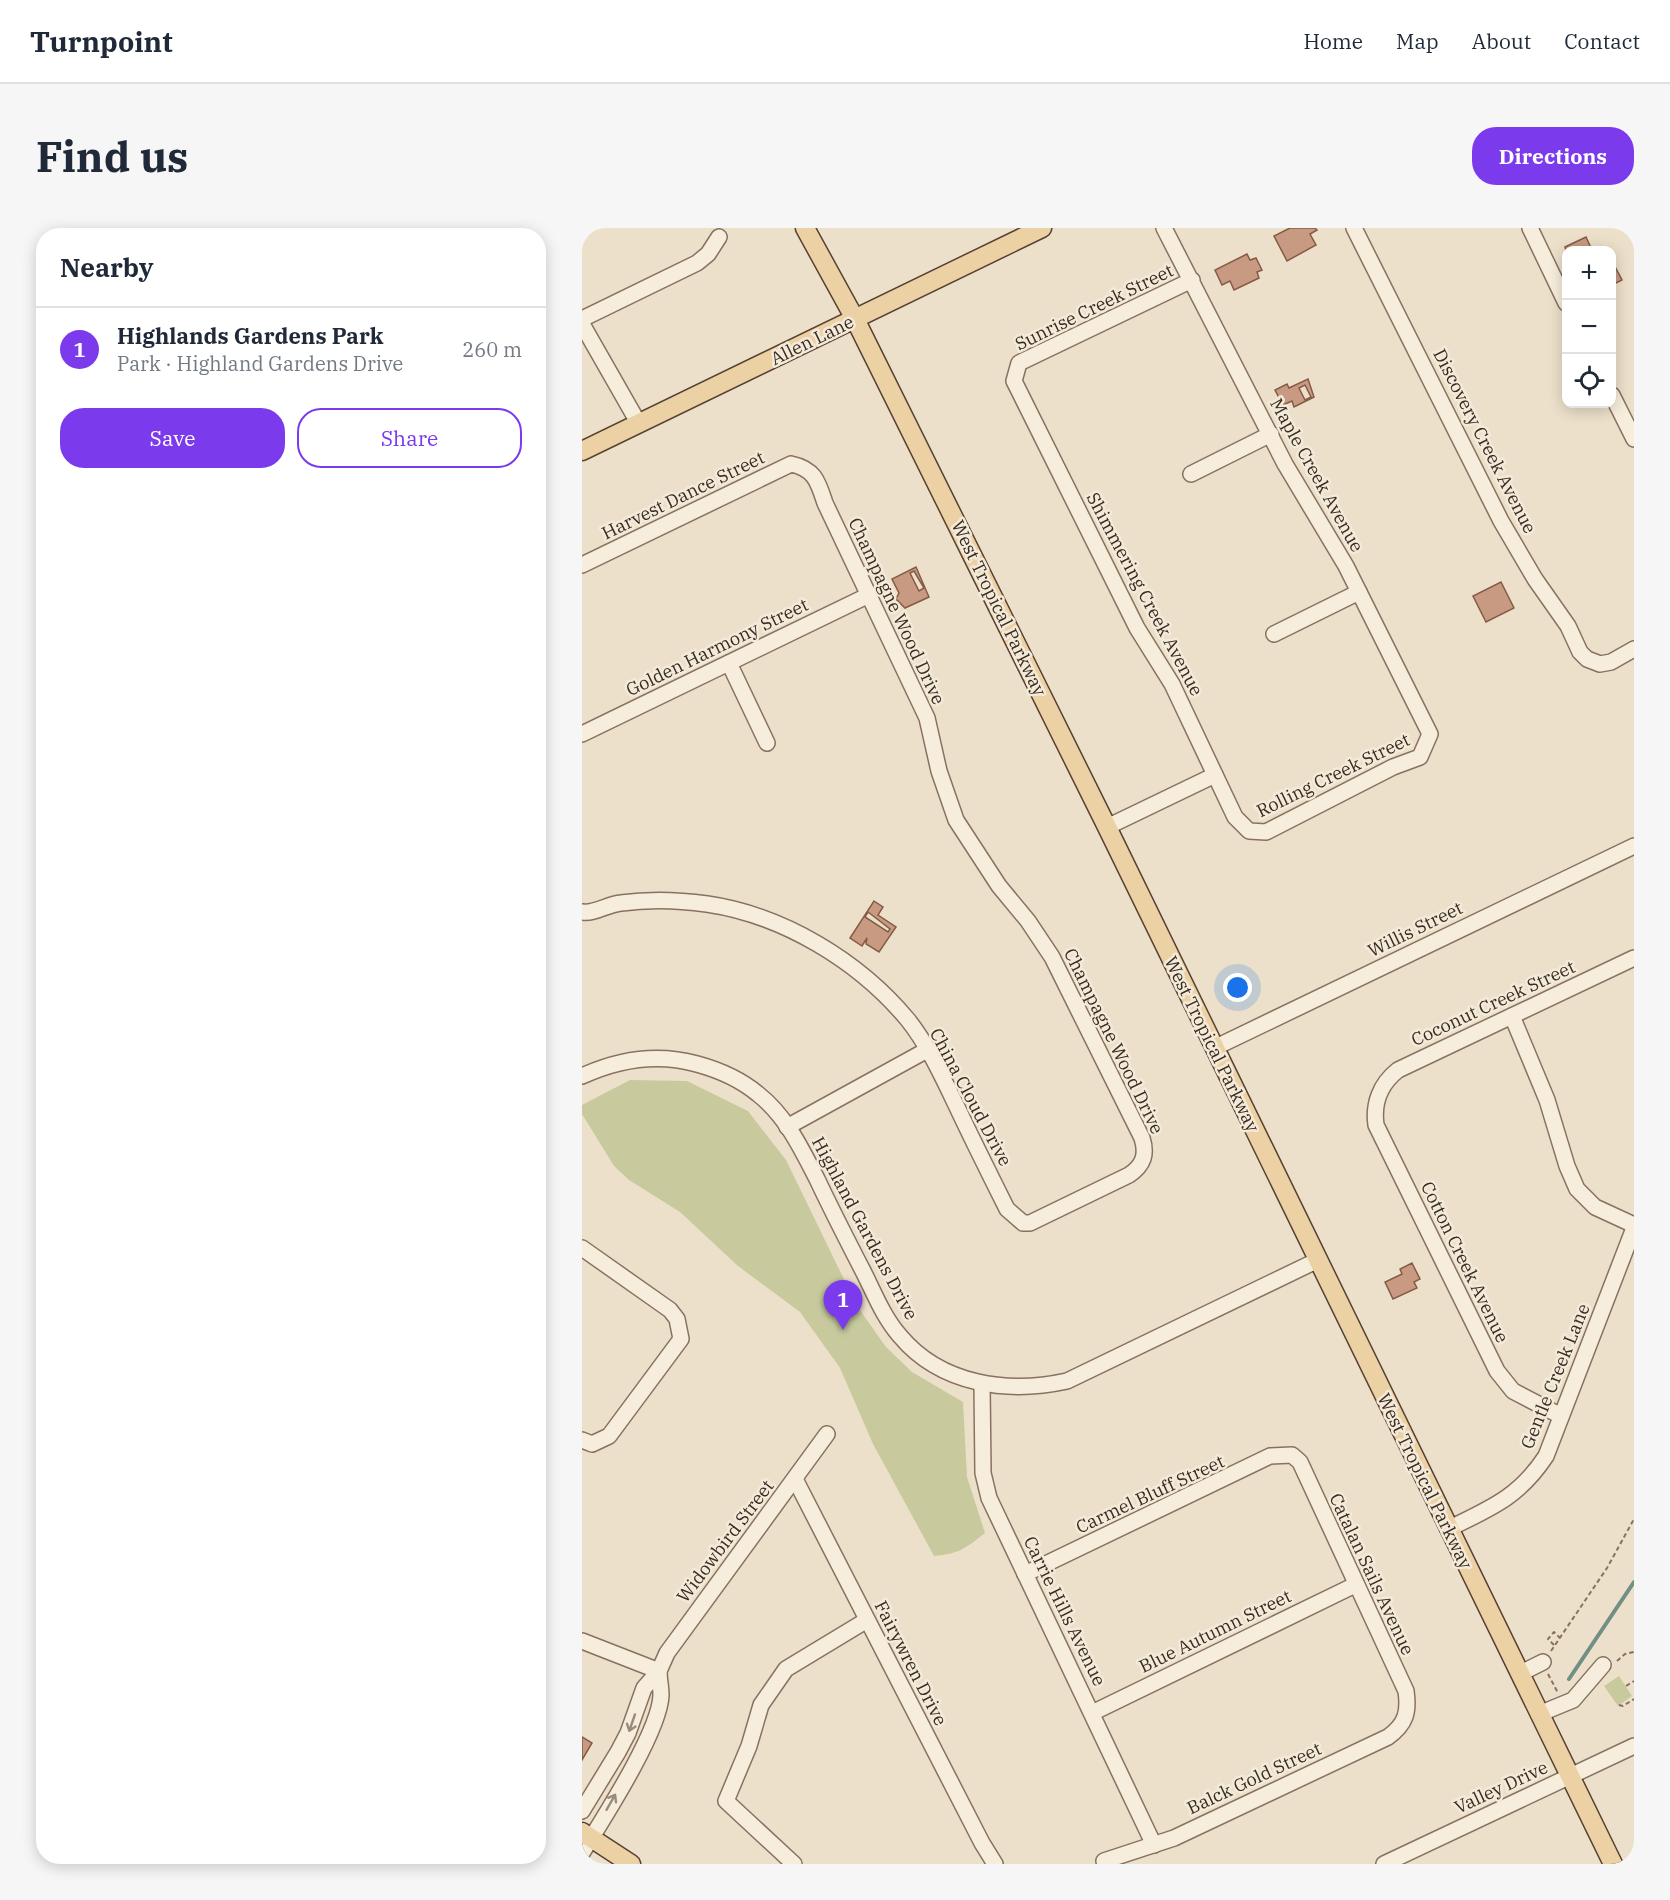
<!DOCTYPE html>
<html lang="en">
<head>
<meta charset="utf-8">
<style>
	:root { --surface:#fff; --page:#f6f6f7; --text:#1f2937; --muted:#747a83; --line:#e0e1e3; --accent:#7c3aed }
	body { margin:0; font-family:"IBM Plex Serif",serif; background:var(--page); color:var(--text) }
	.controls { position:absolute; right:18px; top:18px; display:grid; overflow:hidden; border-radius:12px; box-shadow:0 3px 15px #0003 }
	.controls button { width:54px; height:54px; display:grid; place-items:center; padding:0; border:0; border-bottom:2px solid var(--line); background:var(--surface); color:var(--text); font:30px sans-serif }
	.you { position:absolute; left:656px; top:760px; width:21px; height:21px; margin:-15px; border:4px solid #fff; border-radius:50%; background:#1a73e8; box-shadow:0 0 0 9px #1a73e833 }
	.badge { display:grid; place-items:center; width:39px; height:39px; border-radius:50%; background:var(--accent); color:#fff; font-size:20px; font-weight:700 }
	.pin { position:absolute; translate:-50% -50px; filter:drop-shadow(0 2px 3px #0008) }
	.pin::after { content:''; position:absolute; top:32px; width:21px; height:18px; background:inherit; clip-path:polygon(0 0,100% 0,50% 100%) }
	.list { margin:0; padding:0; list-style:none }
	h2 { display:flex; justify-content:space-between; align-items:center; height:78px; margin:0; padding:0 24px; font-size:26px }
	h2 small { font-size:20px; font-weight:400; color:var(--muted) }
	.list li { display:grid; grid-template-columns:39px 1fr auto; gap:18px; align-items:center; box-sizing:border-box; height:84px; padding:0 24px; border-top:2px solid var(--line) }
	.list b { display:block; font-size:22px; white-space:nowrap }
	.list p { margin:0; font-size:20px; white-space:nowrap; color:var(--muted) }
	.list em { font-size:20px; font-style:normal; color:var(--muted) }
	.actions { display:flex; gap:12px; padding:18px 24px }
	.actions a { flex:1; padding:14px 0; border:2px solid var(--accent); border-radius:24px; text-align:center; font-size:21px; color:var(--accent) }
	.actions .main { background:var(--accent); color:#fff }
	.icon { flex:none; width:33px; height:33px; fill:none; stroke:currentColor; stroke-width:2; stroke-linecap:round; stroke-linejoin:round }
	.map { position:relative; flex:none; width:1052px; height:1636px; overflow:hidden; border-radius:24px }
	header { display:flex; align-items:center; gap:36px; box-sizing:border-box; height:84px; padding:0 30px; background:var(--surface); border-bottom:2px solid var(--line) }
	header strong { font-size:28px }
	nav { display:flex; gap:33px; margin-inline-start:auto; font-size:21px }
	.intro { display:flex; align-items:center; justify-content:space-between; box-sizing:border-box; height:144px; padding:0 36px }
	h1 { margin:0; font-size:42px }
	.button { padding:15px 27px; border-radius:24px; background:var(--accent); color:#fff; font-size:21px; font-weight:700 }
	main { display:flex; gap:36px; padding:0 36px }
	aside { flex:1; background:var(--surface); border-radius:24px; box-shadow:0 3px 15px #0003 }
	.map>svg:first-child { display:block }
</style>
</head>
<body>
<header>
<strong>Turnpoint</strong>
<nav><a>Home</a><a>Map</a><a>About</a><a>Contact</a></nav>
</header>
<div class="intro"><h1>Find us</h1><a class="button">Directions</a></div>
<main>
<aside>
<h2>Nearby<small></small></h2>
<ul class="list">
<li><span class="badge">1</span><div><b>Highlands Gardens Park</b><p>Park · Highland Gardens Drive</p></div><em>260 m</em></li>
</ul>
<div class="actions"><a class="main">Save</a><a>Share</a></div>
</aside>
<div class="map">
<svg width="1052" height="1636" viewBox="0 0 1052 1636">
	<rect width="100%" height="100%" fill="#ece0ca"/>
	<!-- green -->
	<g fill="#c8ca9e">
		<path d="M48,852l57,1 61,30 38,49 71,146 29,41 26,25 51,30 4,75 18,56c-19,15 -26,21 -51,23l-61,-112 -33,-76 -40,-56 -62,-46 -58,-54 -51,-32 -15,-14 -32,-52v-9z"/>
		<path d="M1037,1448l13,20 -14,10 -14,-20z"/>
	</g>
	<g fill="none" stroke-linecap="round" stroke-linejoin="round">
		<!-- stream -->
		<path stroke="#718f85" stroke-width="4" d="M987,1451l65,-97"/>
	</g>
	<!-- building -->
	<g fill="#c89a82" stroke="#855b46" stroke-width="1.5" fill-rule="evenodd">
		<path d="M708,0h25l2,2 -7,4 6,11 -29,16 -13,-25z"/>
		<path d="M1004,9l6,13 -26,1 -1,-4z"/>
		<path d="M665,26l3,6 6,-2 6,12 -5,2 2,6 -25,12 -4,-9 -8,4 -7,-15z"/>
		<path d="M1030,33l10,19 -10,5z"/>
		<path d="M726,151l6,18 -20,10 -2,-6 -9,4 -8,-15 12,-6 2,4zM723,157l6,12 -6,3 -6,-12z"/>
		<path d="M334,339l13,30 -24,11 -9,-9 3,-6 -7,-14zM332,343l10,17 -5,3 -9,-18z"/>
		<path d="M919,354l13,26 -28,14 -13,-26z"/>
		<path d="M292,673l9,6 -5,8 18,12 -17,25 -13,-8 1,-6 -5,8 -12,-8zM286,684l22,17 -2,3 -23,-15z"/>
		<path d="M830,1035l8,16 -6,3 3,6 -24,11 -8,-17 17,-8 -2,-5z"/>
		<path d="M0,1509l10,6 -10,17z"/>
	</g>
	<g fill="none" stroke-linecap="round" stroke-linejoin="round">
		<defs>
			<g id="minor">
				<path d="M582,0l121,236 61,102 84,168 -10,23 -27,10 -127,65 -17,-1 -14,-14 -63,-133 -35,-56 -123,-247 5,-18 173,-83"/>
				<path d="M772,0l147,293 34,58 33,47 12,26 7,7 13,5 11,-2 23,-13"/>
				<path d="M948,0l36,75"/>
				<path d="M0,91l115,-56 11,-9 11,-17"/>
				<path d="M0,96l57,100"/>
				<path d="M1030,167l22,44"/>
				<path d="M609,246l80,-40"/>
				<path d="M0,337l209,-101c24,5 27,18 34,39l102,215 12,53 17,49 43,66 29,35 24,36 90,181c5,16 2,27 -13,37l-99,48h-7l-16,-14c-17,-34 -34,-68 -50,-102 -14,-29 -29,-62 -49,-87 -49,-59 -125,-105 -201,-116 -28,-4 -58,-5 -86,-1 -13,1 -26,11 -39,9"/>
				<path d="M692,406l85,-42"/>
				<path d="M147,435l38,80"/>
				<path d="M0,506l287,-139"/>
				<path d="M525,599l108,-52"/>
				<path d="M930,788l35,84 20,66 10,23 18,18 39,18"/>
				<path d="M632,820l420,-202"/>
				<path d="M0,848c37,-17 76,-23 115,-12 22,6 43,15 61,30 28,22 43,54 59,85 15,32 31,63 47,94 11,22 20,45 36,63 41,49 108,58 167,45l251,-121"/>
				<path d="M205,899l140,-77"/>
				<path d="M0,1020l88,62 7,9 4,20 -72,97 -17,8 -10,-4"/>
				<path d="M400,1156l1,89 6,25 165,347"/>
				<path d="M979,1188l-48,-25 -16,-20 -121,-246c-3,-21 4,-41 22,-55l236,-112"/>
				<path d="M213,1251l187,364 13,21"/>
				<path d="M866,1301c43,-21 71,-32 98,-73l88,-228"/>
				<path d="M443,1346l245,-118 22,-1 8,7 106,229c3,21 0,33 -18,46l-214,101 -70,23"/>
				<path d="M0,1413l77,30"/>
				<path d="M937,1446l24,-12"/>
				<path d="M510,1485l263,-128"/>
				<path d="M957,1486l34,-14 30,-35"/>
				<path d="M0,1583l36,-59 10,-19 16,-45 15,-17 8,-18 160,-219"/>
				<path d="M0,1625c21,-34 78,-122 79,-158 0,-8 -2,-16 -2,-24"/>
				<path d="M212,1636l-68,-63 23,-55 12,-41 25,-36 81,-49"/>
				<path d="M802,1636l250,-118"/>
			</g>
			<g id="major">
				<path d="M223,0l50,91 252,508 506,1037"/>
				<path d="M0,223l460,-223"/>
				<path d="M0,1604l49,32"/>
			</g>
		</defs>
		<!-- minor casing -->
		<use href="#minor" stroke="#88725f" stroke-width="18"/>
		<!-- major casing -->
		<use href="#major" stroke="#564133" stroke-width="21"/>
		<!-- path -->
		<g stroke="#88725f" stroke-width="2" stroke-dasharray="4.5 3" stroke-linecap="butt">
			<path d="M972,1417l-6,-6 6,-7 6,6"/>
			<path d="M969,1423l56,-83 27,-49"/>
			<path d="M1035,1433l8,-7 9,-2"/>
			<path d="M966,1446l10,19"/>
			<path d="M1044,1458l8,-5"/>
			<path d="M1037,1477l4,1 11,-7"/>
		</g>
		<!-- minor -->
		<use href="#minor" stroke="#f7eddd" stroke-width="15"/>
		<!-- major -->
		<use href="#major" stroke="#ecd1a5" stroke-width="18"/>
	</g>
	<!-- one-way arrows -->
	<defs><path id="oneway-shaft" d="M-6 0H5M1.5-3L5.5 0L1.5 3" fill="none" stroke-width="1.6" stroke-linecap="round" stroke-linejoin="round" transform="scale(1.5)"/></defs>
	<g stroke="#988c7f">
		<use href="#oneway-shaft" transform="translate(50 1495) rotate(109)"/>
		<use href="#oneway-shaft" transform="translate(29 1574) rotate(-60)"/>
	</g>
	<g text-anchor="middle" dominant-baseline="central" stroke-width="5" stroke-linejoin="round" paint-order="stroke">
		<!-- street labels -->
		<g font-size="18" fill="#392b21" stroke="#f4ead9">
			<text transform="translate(512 79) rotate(-26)">Sunrise Creek Street</text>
			<text transform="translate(230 112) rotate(-26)">Allen Lane</text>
			<text transform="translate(903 213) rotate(63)">Discovery Creek Avenue</text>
			<text transform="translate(735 247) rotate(61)">Maple Creek Avenue</text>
			<text transform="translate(101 267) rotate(-26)">Harvest Dance Street</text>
			<text transform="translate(563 366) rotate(62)">Shimmering Creek Avenue</text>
			<text transform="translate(417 380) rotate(64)">West Tropical Parkway</text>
			<text transform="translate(315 383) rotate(65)">Champagne Wood Drive</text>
			<text transform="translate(135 419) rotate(-26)">Golden Harmony Street</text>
			<text transform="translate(751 547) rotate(-26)">Rolling Creek Street</text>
			<text transform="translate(833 701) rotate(-26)">Willis Street</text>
			<text transform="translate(911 775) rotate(-25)">Coconut Creek Street</text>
			<text transform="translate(532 813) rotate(64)">Champagne Wood Drive</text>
			<text transform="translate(630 816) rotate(64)">West Tropical Parkway</text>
			<text transform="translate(389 869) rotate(62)">China Cloud Drive</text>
			<text transform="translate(283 1000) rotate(62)">Highland Gardens Drive</text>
			<text transform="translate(883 1034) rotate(64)">Cotton Creek Avenue</text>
			<text transform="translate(973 1148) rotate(-68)">Gentle Creek Lane</text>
			<text transform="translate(843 1253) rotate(64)">West Tropical Parkway</text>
			<text transform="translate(568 1266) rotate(-25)">Carmel Bluff Street</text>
			<text transform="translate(143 1313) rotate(-53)">Widowbird Street</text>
			<text transform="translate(790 1346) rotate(65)">Catalan Sails Avenue</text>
			<text transform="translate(483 1383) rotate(64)">Carrie Hills Avenue</text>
			<text transform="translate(633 1403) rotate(-26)">Blue Autumn Street</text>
			<text transform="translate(329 1435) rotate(63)">Fairywren Drive</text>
			<text transform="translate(672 1550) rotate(-25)">Balck Gold Street</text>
			<text transform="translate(919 1559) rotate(-25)">Valley Drive</text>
		</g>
	</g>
</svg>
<div class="controls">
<button>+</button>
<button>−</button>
<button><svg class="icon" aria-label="locate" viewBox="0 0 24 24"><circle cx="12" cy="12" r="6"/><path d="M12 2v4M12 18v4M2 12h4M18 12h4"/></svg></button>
</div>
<div class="you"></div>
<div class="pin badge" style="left:261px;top:1102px">1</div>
</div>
</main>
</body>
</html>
